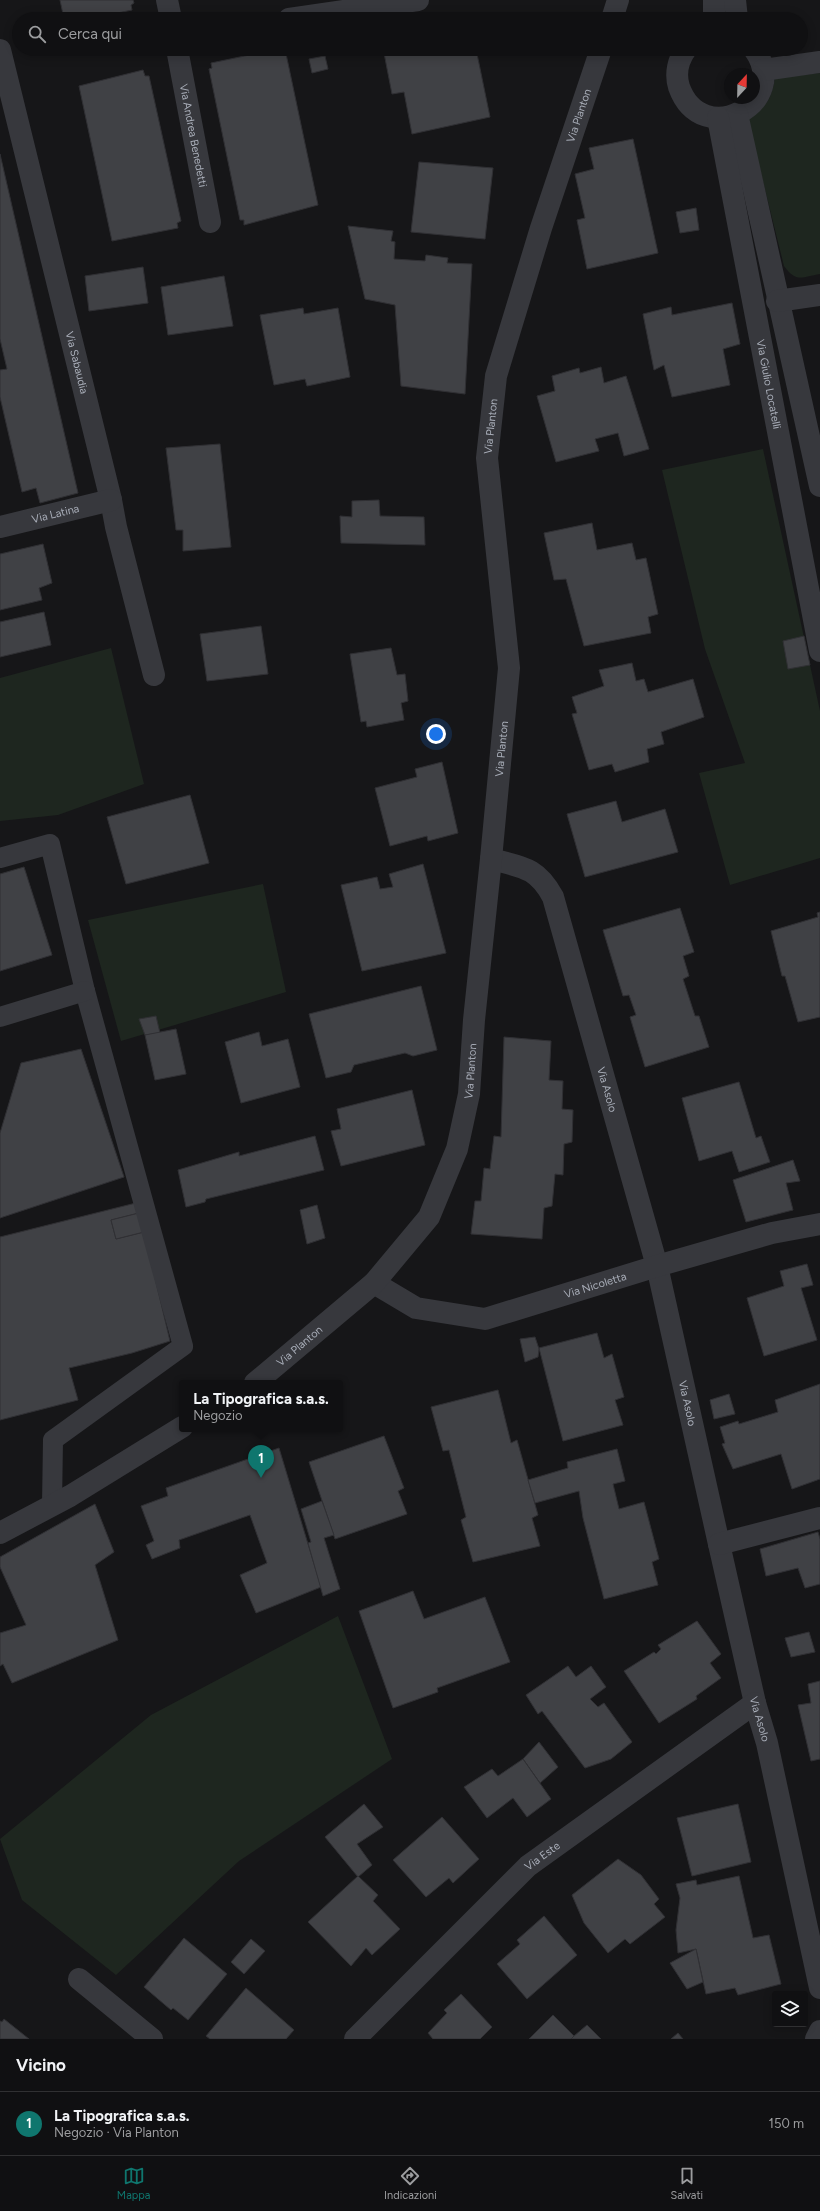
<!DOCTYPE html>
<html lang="it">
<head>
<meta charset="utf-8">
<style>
	:root { --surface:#101012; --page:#1e1e20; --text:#f1f3f6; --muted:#9c9d9f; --line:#303032; --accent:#0f766e }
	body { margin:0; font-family:Figtree,sans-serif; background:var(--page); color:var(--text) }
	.controls { position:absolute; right:12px; bottom:12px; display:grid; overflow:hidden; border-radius:4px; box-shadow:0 2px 10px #0003 }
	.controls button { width:36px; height:36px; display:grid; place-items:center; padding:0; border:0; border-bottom:1px solid var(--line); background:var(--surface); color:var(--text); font:20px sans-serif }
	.compass { position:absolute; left:724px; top:68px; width:36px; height:36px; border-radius:50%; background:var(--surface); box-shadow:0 2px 10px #0003; rotate:22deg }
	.you { position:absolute; left:436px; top:734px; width:14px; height:14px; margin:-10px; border:3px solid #fff; border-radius:50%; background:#1a73e8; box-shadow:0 0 0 6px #1a73e833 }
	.badge { display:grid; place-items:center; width:26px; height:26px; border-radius:50%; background:var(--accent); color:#fff; font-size:13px; font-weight:700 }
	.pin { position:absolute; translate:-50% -33px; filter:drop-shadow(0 1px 2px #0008) }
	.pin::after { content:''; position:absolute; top:21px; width:14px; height:12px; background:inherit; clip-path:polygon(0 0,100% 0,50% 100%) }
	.popup { position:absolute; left:179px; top:1380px; width:164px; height:52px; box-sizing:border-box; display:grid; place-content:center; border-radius:4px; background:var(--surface); filter:drop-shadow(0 1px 3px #0005); font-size:13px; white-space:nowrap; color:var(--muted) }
	.popup b { font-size:15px; color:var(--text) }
	.popup::after { content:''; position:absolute; left:50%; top:100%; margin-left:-8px; border:8px solid transparent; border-top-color:var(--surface) }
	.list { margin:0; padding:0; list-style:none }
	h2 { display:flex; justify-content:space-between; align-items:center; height:52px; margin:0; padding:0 16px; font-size:17px }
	h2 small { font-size:13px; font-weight:400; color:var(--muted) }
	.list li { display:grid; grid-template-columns:26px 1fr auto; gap:12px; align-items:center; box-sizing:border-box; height:64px; padding:0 16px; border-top:1px solid var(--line) }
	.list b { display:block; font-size:15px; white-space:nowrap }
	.list p { margin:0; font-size:13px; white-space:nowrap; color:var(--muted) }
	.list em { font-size:13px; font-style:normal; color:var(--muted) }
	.icon { flex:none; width:22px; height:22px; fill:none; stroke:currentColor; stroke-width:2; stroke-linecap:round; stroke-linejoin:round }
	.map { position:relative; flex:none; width:820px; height:2039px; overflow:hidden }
	.search { position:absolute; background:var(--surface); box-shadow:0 2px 10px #0003; left:12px; right:12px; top:12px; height:44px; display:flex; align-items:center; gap:10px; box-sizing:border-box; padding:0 14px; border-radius:22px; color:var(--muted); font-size:15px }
	.sheet { height:116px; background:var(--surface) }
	nav { display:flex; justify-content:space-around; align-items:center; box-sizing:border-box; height:56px; border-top:1px solid var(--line); background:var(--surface); font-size:11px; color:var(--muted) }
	nav a { display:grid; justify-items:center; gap:2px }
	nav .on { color:var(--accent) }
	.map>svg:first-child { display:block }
</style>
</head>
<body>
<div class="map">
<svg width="820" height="2039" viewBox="0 0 820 2039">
	<rect width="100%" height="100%" fill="#161618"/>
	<!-- green -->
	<g fill="#1e261f">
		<path d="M820,73v201c-18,3 -24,9 -36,-8l-37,-149c19,-9 24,-17 28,-39z"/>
		<path d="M763,449l57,262v147l-90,27 -31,-112 46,-10 -40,-114 -43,-179z"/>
		<path d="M111,648l33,136 -86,31 -58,6v-143z"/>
		<path d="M263,884l23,108 -165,49 -33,-121z"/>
		<path d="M338,1616l54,143 -153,102 -123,114 -94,-75 -22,-61 151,-124z"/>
	</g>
	<!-- building -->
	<g fill="#404145" stroke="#303034">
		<path d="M60,0h73l1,3 -3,2 1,5 -44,9h-24z"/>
		<path d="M278,49h7l33,156 -74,20v-5h-4l-31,-151 3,-1 -1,-5z"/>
		<path d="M405,49h71l14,68 -78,17 -8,-42 -12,2 -8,-41z"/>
		<path d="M325,56l3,13 -16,4 -3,-14z"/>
		<path d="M143,70l2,6h4l32,145 -4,2 1,5 -66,13 -33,-155z"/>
		<path d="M633,139l25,114 -71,16 -10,-49 8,-2 -10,-44 19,-5 -5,-21z"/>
		<path d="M0,154l78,339 -38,10 -4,-15 -14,4 -22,-95v-27l7,-1 -7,-30z"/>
		<path d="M419,162l74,6 -8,71 -74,-7z"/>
		<path d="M696,208l3,22 -19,3 -4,-21z"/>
		<path d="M348,226l45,5 -2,10 4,1 -1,17 31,2 1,-6 22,3 -1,5 25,1 -7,130 -64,-8 -6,-81 -30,-6z"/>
		<path d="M143,267l5,36 -59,8 -4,-35z"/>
		<path d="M224,276l9,50 -65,9 -7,-48z"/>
		<path d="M732,303l8,41 -17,5 7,36 -58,12 -8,-32 -10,5 -11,-56 28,-7 1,8z"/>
		<path d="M303,308l1,6 34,-6 12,69 -43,9 -2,-7 -31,6 -14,-70z"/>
		<path d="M601,367l3,16 22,-7 23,73 -25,7 -6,-23 -23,6 4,12 -43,11 -19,-66 18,-5 -3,-15 27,-8 1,5z"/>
		<path d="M220,444l11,103 -48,4v-21h-7l-10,-82z"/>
		<path d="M379,500l1,16 44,1 1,28 -84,-2 -1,-27 12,1v-16z"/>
		<path d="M592,523l5,27 35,-7 4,17 10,-2 12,56 -10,3 3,16 -67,13 -18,-67 -12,1 -10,-47z"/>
		<path d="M43,544l9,39 -13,5 3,12 -42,10v-56z"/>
		<path d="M44,612l7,33 -51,12v-35z"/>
		<path d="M261,626l7,48 -61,7 -7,-47z"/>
		<path d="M804,636l6,29 -22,4 -5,-28z"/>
		<path d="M391,648l6,27 8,-1 3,27 -7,2 3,17 -37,7 -1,-6 -5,1 -11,-68z"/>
		<path d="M632,663l4,18 8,-2 4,13 45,-13 11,38 -43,15 3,12 -17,5 2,13 -34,10 -3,-8 -23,6 -17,-56 5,-1 -5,-16 32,-11 -5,-16z"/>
		<path d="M442,762l16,71 -30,8 -1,-5 -37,10 -15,-58 42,-11 -2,-8z"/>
		<path d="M190,795l19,68 -83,21 -19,-67z"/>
		<path d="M616,801l6,21 43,-13 13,43 -93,25 -18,-63z"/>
		<path d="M423,864l23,89 -84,18 -21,-86 36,-8 3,12 13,-2 -4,-13z"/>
		<path d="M24,867l28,88 -52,16v-97z"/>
		<path d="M680,908l14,44 -11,4 6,20 -6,3 12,37h4l10,31 -64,20 -15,-50 6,-2 -7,-20 -6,1 -20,-66z"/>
		<path d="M820,912v105l-22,5 -13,-46h-3l-11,-45 47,-14 -1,-4z"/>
		<path d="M421,986l16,64 -24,6 -8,-3 -51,12 -3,7 -25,6 -17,-64z"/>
		<path d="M156,1016l4,17 -15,2 -6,-16z"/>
		<path d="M176,1029l10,45 -31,6 -10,-45z"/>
		<path d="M259,1032l3,14 26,-7 12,48 -59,16 -16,-61z"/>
		<path d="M504,1037l47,4 -2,39 14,1 -1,28 11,1 -1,32 -8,2 -1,31 -8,-1 -3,32 -8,2 -2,31 -71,-5 4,-33h6l3,-33 6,1 4,-33 7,1z"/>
		<path d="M81,1049l43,128 -124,41v-85l21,-70z"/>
		<path d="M739,1082l17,56 5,-2 9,26 -31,10 -7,-21 -33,10 -17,-63z"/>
		<path d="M412,1090l13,55 -84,21 -10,-35 10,-2 -4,-20z"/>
		<path d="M315,1136l9,34 -118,29 -1,3 -19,5 -8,-37 61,-18v4z"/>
		<path d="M793,1160l7,21 -14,2 7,27 -47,12 -13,-42z"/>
		<path d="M136,1203l3,10 -28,7 5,19 28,-7 26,109 -38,12 -63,15 9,32 -78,20v-183z"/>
		<path d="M317,1205l8,33 -18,6 -7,-34z"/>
		<path d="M139,1213l5,19 -28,7 -5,-19z"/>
		<path d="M807,1264l6,21 -12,3 16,52 -53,16 -17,-58 37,-12 -4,-15z"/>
		<path d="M597,1333l7,25 8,-4 12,43 -9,3 8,25 -60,16 -24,-93z"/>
		<path d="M535,1337l4,12 -1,8 -13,5 -5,-23z"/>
		<path d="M820,1384v95l-28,10 -11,-35 -48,15 -11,-25 3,-1 -5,-16 18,-6 1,3 39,-12 -3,-12z"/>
		<path d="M498,1390l13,53 6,-3 21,75 -6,3 8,28 -67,16 -12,-42 5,-3 -17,-67 -6,1 -12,-44z"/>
		<path d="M729,1394l6,20 -21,5 -4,-19z"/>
		<path d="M384,1436l20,52 -6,3 9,23 -72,25 -26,-77z"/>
		<path d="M279,1448l42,139 -65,26 -16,-38 27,-12 -17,-48 -71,25 1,8 -28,11 -6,-14 8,-4 -13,-35 27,-10 -2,-8z"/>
		<path d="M617,1449l8,32 -12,3 6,25 25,-7 15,57 -7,3 6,23 -54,14 -21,-81 -4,-27 -44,12 -7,-23 40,-12 -1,-6z"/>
		<path d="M322,1501l12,34 -10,3 16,51 -17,7 -15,-53 3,-1 -10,-33z"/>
		<path d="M95,1504l19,48 -19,13 23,75 -106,43 -9,-19 -3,2v-33l26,-8 -26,-58v-10z"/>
		<path d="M818,1532l2,7v45l-15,4 -7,-20 -32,8 -6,-27z"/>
		<path d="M413,1591l11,28 61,-22 25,65 -73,26 1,4 -45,16 -34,-97z"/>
		<path d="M697,1621l24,33 -11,9 11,15 -25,18 1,3 -38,24 -35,-52 30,-19 2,2 5,-5 -3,-4z"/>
		<path d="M809,1632l6,20 -24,5 -6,-19z"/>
		<path d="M568,1666l8,11 15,-11 15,21 -16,12 8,8 6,-4 28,39 -21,17 -26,9 -43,-57 -4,3 -12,-19z"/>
		<path d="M820,1681v78l-9,2 -13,-56 13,-2 -3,-19z"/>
		<path d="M539,1742l19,25 -18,16 -17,-24z"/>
		<path d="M523,1759l28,40 -24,18 -14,-19 -26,20 -23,-31 28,-18 6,7z"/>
		<path d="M364,1804l19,23 -26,17 15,21 -14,12 -33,-40z"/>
		<path d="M738,1804l13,58 -59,14 -15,-58z"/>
		<path d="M442,1817l37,42 -26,24 -4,-5 -23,19 -33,-37z"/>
		<path d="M618,1859l23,16 18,24 -5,5 11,13 -35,27 -5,-5 -17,14 -24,-30 -12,-28z"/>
		<path d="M358,1876l20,19 -5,6 27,28 -28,26 -6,-7 -15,18 -43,-44z"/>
		<path d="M739,1876l14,62 16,-3 12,49 -43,11 -3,-7 -29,6 -10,-45 -18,4 -2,-23 4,-32 -4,-14 20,-4 1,5z"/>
		<path d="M544,1916l33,39 -50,44 -30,-35 23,-20 -3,-4z"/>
		<path d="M184,1938l43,36 -39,46 -15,-12 -2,2 -27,-23z"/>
		<path d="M251,1939l14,12 -21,23 -13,-12z"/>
		<path d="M696,1949l7,33 -16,7 -17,-26z"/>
		<path d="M246,1988l48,42 -8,9h-76l-4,-3z"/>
		<path d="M461,1994l31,33 -12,12h-47l-5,-6 19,-20 -3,-3z"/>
		<path d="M553,2015l21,21 -3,3h-42z"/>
		<path d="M4,2019l25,20h-29v-18l2,1z"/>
		<path d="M587,2025l14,14h-30l3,-3z"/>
		<path d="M678,2033l5,6h-12z"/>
	</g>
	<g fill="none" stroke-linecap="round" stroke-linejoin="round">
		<!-- lane -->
		<g stroke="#37383d" stroke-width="20">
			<path d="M0,858l50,-14 35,147 98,355 -130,94 -1,65"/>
			<path d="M0,1017l85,-26"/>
		</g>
		<!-- street -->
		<g stroke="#37383d" stroke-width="22">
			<path d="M167,0l4,19"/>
			<path d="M714,0v19"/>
			<path d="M735,0l2,19"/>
			<path d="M289,19l129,-19"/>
			<path d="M612,19l6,-19"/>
			<path id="s1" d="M177,49l33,173"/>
			<path d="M686,49c-8,11 -11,25 -7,38 23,64 114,16 75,-38"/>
			<path id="s2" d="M0,50l111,450 5,27 38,148"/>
			<path d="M763,70l57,-8"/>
			<path d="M737,114l83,372"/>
			<path id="s3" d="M718,118l102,533"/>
			<path d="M777,301l43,-6"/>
			<path id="s4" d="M0,527l111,-27"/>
			<path id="s5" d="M491,859c31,8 46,8 62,38l104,369 62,278 36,159 12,40 53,245"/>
			<path id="s6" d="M374,1283l42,25 69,11 172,-53 115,-33 48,-9"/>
			<path id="s7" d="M255,1383l119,-100 55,-66 28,-68 12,-55 5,-74 17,-161 18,-191 -22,-210 9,-82 45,-148 60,-179"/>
			<path d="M0,1533l70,-37 112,-69"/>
			<path d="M719,1544l101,-26"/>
			<path d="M79,1979l73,60"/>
			<path id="s8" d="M355,2039l173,-173 227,-163"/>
			<path d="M816,2039l4,-8"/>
		</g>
	</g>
	<g text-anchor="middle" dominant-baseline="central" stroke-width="3" stroke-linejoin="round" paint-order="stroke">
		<!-- street labels -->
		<g font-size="11" fill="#a8adb8" stroke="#111113">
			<text stroke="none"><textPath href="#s7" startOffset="1366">Via Planton</textPath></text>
			<text stroke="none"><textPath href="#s1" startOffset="88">Via Andrea Benedetti</textPath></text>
			<text stroke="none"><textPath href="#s2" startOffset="322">Via Sabaudia</textPath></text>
			<text stroke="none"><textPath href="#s3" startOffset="271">Via Giulio Locatelli</textPath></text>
			<text stroke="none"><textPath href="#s7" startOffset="1042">Via Planton</textPath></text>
			<text stroke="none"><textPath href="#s4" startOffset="57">Via Latina</textPath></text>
			<text stroke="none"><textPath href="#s7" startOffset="718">Via Planton</textPath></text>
			<text stroke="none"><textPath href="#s7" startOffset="394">Via Planton</textPath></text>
			<text stroke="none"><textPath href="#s5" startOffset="276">Via Asolo</textPath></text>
			<text stroke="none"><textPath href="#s6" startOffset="234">Via Nicoletta</textPath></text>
			<text stroke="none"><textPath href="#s7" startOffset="58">Via Planton</textPath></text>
			<text stroke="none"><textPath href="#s5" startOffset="600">Via Asolo</textPath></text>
			<text stroke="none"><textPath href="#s5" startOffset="924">Via Asolo</textPath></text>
			<text stroke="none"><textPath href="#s8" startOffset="262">Via Este</textPath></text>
		</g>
	</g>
</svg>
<div class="controls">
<button><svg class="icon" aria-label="layers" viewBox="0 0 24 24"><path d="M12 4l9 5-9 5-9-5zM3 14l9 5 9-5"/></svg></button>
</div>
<svg class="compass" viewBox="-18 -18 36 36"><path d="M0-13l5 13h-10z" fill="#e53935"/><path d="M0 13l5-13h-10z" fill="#9c9d9f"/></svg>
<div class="you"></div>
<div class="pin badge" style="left:261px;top:1478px">1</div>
<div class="popup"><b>La Tipografica s.a.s.</b>Negozio</div>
<div class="search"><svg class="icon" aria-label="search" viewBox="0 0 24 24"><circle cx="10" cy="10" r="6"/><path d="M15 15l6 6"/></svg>Cerca qui</div>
</div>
<section class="sheet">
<h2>Vicino<small></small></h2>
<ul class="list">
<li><span class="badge">1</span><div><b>La Tipografica s.a.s.</b><p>Negozio · Via Planton</p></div><em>150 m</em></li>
</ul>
</section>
<nav>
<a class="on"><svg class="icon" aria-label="map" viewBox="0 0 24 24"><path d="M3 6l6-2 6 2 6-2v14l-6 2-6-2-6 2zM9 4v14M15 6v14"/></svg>Mappa</a>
<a><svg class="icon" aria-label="directions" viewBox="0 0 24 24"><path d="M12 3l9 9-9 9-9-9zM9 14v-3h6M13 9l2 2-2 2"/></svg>Indicazioni</a>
<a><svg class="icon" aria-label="saved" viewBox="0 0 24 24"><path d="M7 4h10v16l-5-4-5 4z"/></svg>Salvati</a>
</nav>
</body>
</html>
